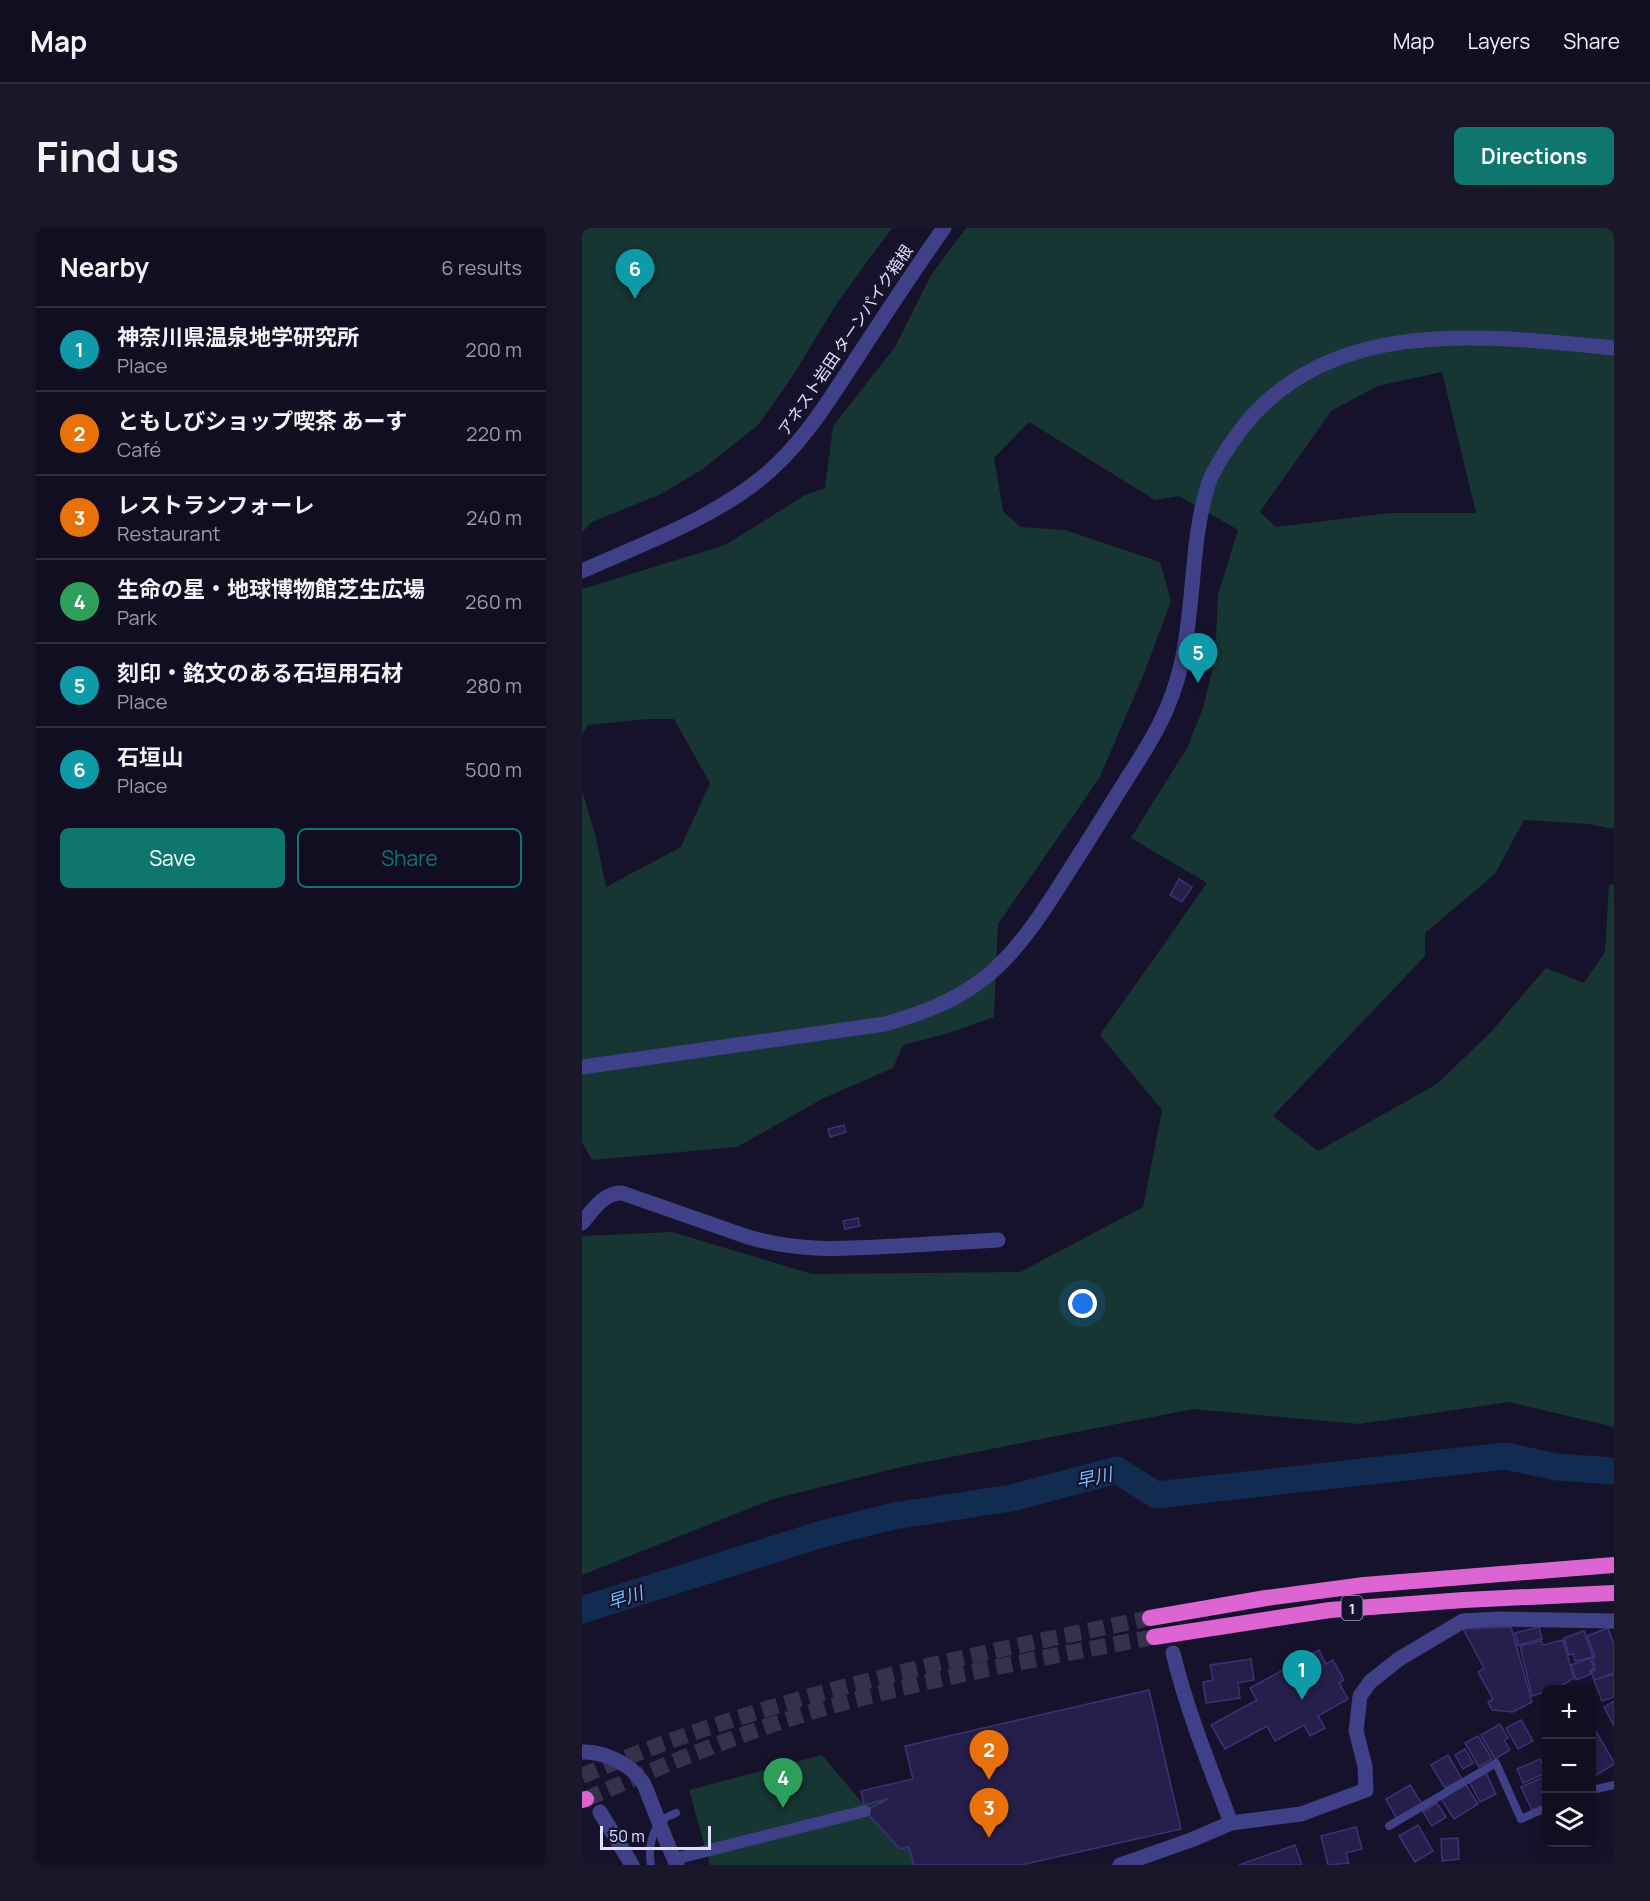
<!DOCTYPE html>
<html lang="en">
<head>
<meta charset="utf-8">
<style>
	:root { --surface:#100e20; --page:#191729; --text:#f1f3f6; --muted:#9c9ca5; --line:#302e3e; --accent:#0f766e }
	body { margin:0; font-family:Manrope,"Noto Sans JP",sans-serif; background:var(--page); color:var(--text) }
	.controls { position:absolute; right:18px; bottom:18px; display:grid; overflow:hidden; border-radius:9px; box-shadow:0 3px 15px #0003 }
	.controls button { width:54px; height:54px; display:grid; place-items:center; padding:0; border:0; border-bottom:2px solid var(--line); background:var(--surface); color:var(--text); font:30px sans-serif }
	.scale { position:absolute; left:18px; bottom:15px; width:111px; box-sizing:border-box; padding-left:6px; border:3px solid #e1defe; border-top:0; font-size:16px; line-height:21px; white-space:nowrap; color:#e1defe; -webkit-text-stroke:4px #16122b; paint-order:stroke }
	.you { position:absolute; left:501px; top:1076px; width:21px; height:21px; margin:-15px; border:4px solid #fff; border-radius:50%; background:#1a73e8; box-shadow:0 0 0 9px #1a73e833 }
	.badge { display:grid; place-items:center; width:39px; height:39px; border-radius:50%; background:var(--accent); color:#fff; font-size:20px; font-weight:700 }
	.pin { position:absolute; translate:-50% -50px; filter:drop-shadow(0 2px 3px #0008) }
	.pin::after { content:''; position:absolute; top:32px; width:21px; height:18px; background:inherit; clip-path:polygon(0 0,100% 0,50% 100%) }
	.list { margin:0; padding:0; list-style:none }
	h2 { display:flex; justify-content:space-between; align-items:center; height:78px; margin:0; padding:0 24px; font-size:26px }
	h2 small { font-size:20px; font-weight:400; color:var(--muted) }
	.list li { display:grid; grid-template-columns:39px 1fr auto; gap:18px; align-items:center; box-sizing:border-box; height:84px; padding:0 24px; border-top:2px solid var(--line) }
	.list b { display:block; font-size:22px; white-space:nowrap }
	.list p { margin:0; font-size:20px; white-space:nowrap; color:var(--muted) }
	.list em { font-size:20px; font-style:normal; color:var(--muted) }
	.actions { display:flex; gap:12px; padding:18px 24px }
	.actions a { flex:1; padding:14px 0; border:2px solid var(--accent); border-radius:9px; text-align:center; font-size:21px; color:var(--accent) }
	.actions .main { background:var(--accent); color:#fff }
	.icon { flex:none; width:33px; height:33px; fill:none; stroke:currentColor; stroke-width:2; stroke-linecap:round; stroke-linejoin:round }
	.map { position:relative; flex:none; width:1032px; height:1637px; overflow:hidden; border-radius:9px }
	header { display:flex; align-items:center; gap:36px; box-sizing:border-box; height:84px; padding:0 30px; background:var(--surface); border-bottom:2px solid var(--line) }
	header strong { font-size:28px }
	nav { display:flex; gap:33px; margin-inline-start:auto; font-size:21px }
	.intro { display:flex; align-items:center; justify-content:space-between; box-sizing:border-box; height:144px; padding:0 36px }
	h1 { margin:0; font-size:42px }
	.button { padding:15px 27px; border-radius:9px; background:var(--accent); color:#fff; font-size:21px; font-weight:700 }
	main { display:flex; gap:36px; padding:0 36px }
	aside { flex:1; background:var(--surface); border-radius:9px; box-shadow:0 3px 15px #0003 }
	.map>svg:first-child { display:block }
</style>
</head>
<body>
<header>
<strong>Map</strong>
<nav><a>Map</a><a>Layers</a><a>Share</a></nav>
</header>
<div class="intro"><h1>Find us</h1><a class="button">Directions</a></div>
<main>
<aside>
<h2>Nearby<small>6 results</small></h2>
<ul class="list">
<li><span class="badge" style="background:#0f9aa8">1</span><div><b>神奈川県温泉地学研究所</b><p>Place</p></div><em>200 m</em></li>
<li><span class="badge" style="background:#e8710a">2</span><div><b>ともしびショップ喫茶 あーす</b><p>Café</p></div><em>220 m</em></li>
<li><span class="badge" style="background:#e8710a">3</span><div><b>レストランフォーレ</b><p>Restaurant</p></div><em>240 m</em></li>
<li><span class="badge" style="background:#2e9e5b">4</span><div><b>生命の星・地球博物館芝生広場</b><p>Park</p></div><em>260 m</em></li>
<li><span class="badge" style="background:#0f9aa8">5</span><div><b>刻印・銘文のある石垣用石材</b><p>Place</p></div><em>280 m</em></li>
<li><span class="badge" style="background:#0f9aa8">6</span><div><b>石垣山</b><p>Place</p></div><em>500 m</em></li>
</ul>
<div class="actions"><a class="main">Save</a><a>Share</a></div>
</aside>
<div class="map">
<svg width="1032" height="1637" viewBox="0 0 1032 1637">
	<rect width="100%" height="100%" fill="#16122b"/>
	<!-- green -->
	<g fill="#163533" fill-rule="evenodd">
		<path d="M0,0h310l-53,72 -47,77 -34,48 -55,44 -42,25 -69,28 -10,10z"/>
		<path d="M384,0h648v601l-25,-5 -65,-4 -29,54 -70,59v23l-152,160 45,35 119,-67 54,-52 55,-64 38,15 21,-31 4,-68 5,1v542l-105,-25 -150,22 -166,-15 -288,57 -132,33 -191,76v-339l90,-4 140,42 208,-2 123,-65 19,-97 -62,-75 107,-152 -76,-45 56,-90 16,-40 12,-49 3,-64 20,-65 -59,-34 -24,4 -126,-78 -35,36 9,53 17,16 45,3 95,32 11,39 -28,75 -43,101 -102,147 -4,93 -45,16 -46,12 -10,23 -71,31 -85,48 -145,13 -10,-18v-352l14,48 10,49 75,-40 29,-64 -36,-64h-26l-60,6 -6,10v-146l143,-44 80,-50 20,-7 8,-62 62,-79 36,-72zM860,144l34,141h-86l-114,14 -16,-15 71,-101 47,-25z"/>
		<path d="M240,1527l42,50 24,-6 -23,12 35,38 9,-2 5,18h-204l-21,-75z"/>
	</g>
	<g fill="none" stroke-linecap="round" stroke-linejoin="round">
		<!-- river -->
		<path stroke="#122b50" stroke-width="27" d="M0,1382l240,-76 72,-18 117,-18 106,-28 39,25 349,-39 52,11 57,4"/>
	</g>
	<!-- building -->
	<g fill="#271f4b" stroke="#3d3276" stroke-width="1.5">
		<path d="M597,651l13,8 -10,15 -12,-7z"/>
		<path d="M262,897l2,7 -16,5 -2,-8z"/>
		<path d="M276,990l2,8 -15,3 -2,-8z"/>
		<path d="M929,1399l21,75 -19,10 -21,-2 -4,-8 5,-3 -15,-27 6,-4 -21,-39z"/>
		<path d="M957,1399l3,12 -24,6 -3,-12z"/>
		<path d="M1026,1400l6,17v28l-20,7 -3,-9 4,-1 -3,-12 3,-1 -8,-21z"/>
		<path d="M1002,1403l9,26 -18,4 -2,-7 -4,1 -5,-17z"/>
		<path d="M981,1412l11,38 -19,12h-9v2l-14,4 -12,-50 21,-5 2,4z"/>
		<path d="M737,1422l7,14 7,-4 11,20 -5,3 9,16 -30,17 7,12 -15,8 -6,-11 -29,16 -8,-15 -42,23 -14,-24 46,-25 -7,-12z"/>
		<path d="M1008,1430l4,11 -4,1 1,4 -15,6 -5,-15z"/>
		<path d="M669,1431l3,21 -16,3 2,15 -34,5 -3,-21 10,-2 -3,-15z"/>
		<path d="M1032,1446v23l-12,4 -8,-21z"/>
		<path d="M567,1462l32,139 -160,36h-107l-5,-18 -9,2 -35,-38 23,-12 -24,6 -3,-14 52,-12 -8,-33z"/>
		<path d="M1032,1473v25l-10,-19z"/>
		<path d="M939,1492l12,21 -15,8 -12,-21z"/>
		<path d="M918,1496l8,14 -4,2 6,10 -15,9 -14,-24z"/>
		<path d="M1010,1497l22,37v2l-19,12 -3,-5z"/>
		<path d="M896,1508l14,23 -13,8 -14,-24z"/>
		<path d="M883,1521l8,14 -10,6 -8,-14z"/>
		<path d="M866,1527l14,24 -17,9 -14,-23z"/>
		<path d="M958,1531l6,14 -23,10 -6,-14z"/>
		<path d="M904,1545l10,21 -16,8 -11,-21z"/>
		<path d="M964,1548v30l-13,6 -12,-25z"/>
		<path d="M882,1554l14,22 -24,15 -14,-22z"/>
		<path d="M828,1557l12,19 -25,15 -11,-20z"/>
		<path d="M855,1575l9,14 -14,9 -9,-14z"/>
		<path d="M836,1597l15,26 -18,11 -16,-26z"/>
		<path d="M774,1599l6,22 -16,4 3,10 -21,2 -7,-29z"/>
		<path d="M876,1610l1,21 -17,2 -1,-22z"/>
		<path d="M713,1617l7,20h-63z"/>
	</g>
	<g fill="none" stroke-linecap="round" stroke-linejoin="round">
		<!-- trunk-tunnel -->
		<g stroke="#34314b" stroke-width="16" stroke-dasharray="16 8" stroke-linecap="butt">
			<path d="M0,1548c182,-79 374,-118 568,-158"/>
			<path d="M4,1571c84,-37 171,-73 260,-97 102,-27 205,-46 308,-65"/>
		</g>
		<!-- service -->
		<g stroke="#404088" stroke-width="8">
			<path d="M1010,1562l22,-5"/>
			<path d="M807,1598l107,-63 25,56 25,-11"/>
			<path d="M69,1637c-3,-15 0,-34 12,-45 3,-3 9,-5 13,-7"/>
		</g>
		<!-- pedestrian -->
		<path stroke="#404088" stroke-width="12" d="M92,1631l191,-48"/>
		<!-- minor -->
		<g stroke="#404088" stroke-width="15">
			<path d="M0,995c11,-13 22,-31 40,-30l126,44c52,15 95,12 148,9 34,-2 68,-4 102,-6"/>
			<path d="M591,1425c14,58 37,114 58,170"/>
			<path d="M18,1584l32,53"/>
			<path d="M538,1637l71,-25 40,-17 70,-9 65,-24 -1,-24 -9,-35 4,-35 10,-14 29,-23 64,-38 36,-2 115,2"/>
		</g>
		<!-- tertiary -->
		<g stroke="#404088" stroke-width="15">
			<path d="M0,343c60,-27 125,-50 177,-91 43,-34 70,-80 99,-124 28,-43 56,-86 86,-128"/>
			<path d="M0,839l303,-43c40,-12 69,-22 102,-48 41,-34 67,-83 96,-127 15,-24 30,-48 45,-72 24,-37 43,-68 53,-112 14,-59 9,-121 27,-180 6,-19 23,-42 35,-58 89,-113 245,-91 371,-79"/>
			<path d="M0,1524c20,-1 47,11 59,28 5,6 7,15 10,22"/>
			<path d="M86,1617l9,20"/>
		</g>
		<!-- trunk -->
		<g stroke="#dc64d3" stroke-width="16">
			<path d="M568,1390l116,-20 98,-13 250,-20"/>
			<path d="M572,1409l176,-27 134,-10 150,-7"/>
			<path d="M0,1572l4,-1"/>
		</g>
		<!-- tertiary-bridge -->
		<path stroke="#404088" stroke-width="15" d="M69,1574l17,43"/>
	</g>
	<g text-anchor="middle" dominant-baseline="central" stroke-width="4.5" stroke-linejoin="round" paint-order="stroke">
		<!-- shield labels -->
		<rect fill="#16122b" stroke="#a4a1bf" stroke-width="1.5" x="759.5" y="1368" width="21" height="24" rx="4.5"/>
		<g font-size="15" font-weight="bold" fill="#e1defe">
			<text x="770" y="1380">1</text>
		</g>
		<!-- street labels -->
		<g font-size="16" fill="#e1defe" stroke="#16122b">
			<text transform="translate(263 112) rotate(-56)">アネスト岩田 ターンパイク箱根</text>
		</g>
		<!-- water labels -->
		<g font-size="18" font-style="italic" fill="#70bff9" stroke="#16122b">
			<text transform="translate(512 1249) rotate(-12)">早川</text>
			<text transform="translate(43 1369) rotate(-18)">早川</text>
		</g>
	</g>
</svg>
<div class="controls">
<button>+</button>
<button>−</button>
<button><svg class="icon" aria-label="layers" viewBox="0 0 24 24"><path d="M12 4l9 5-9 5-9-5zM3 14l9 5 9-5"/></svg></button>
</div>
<div class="scale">50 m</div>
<div class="you"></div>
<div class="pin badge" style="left:720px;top:1472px;background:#0f9aa8">1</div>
<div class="pin badge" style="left:407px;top:1552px;background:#e8710a">2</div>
<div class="pin badge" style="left:407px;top:1610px;background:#e8710a">3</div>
<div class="pin badge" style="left:201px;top:1580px;background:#2e9e5b">4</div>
<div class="pin badge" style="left:616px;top:455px;background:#0f9aa8">5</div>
<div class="pin badge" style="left:53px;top:71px;background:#0f9aa8">6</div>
</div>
</main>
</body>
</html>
